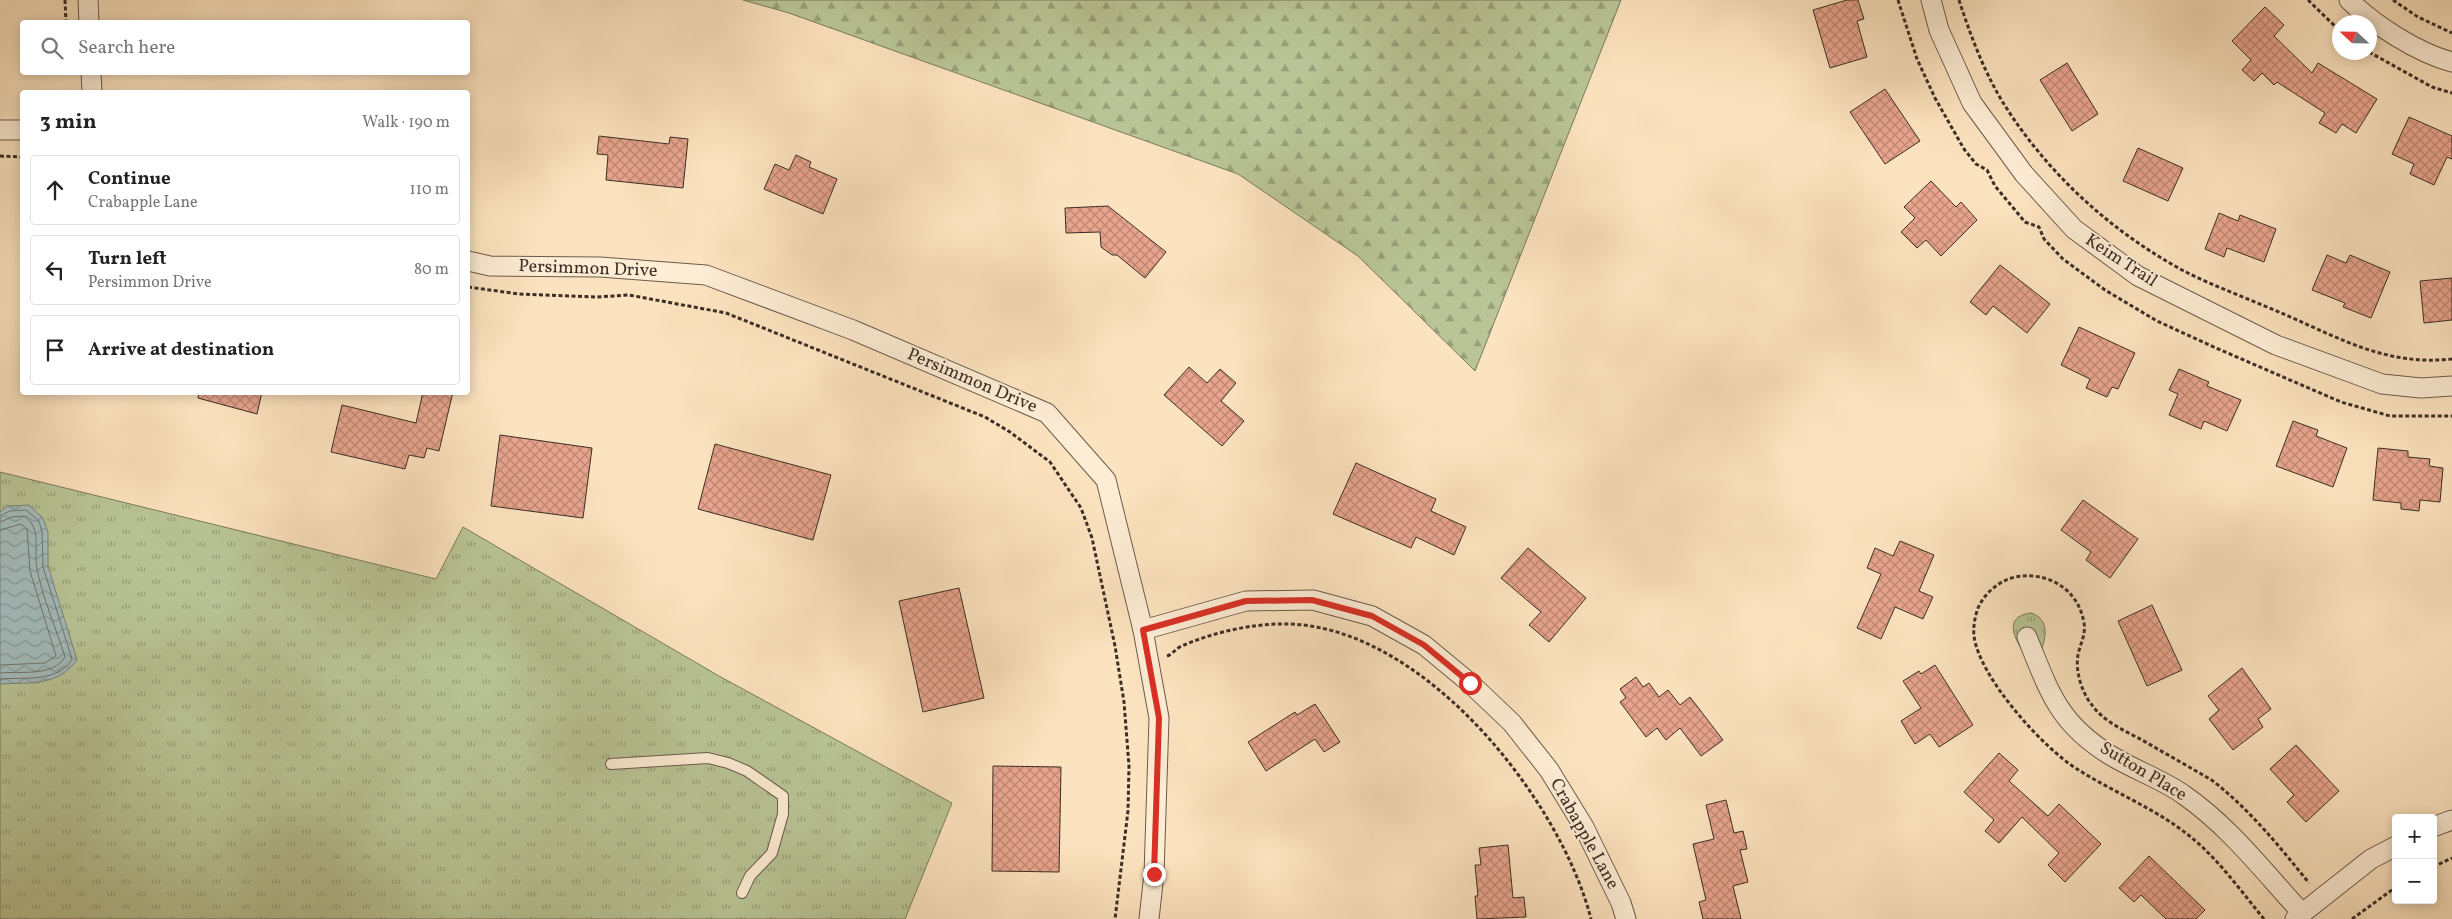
<!DOCTYPE html>
<html lang="en">
<head>
<meta charset="utf-8">
<style>
	:root { --surface:#fff; --page:#f6f6f6; --text:#222; --muted:#767676; --line:#e0e0e0 }
	body { margin:0; font-family:Vollkorn,serif; background:var(--page); color:var(--text) }
	.controls { position:absolute; right:15px; bottom:15px; display:grid; overflow:hidden; border-radius:5px; box-shadow:0 2px 12px #0003 }
	.controls button { width:45px; height:45px; display:grid; place-items:center; padding:0; border:0; border-bottom:1px solid var(--line); background:var(--surface); color:var(--text); font:25px sans-serif }
	.compass { position:absolute; left:2332px; top:15px; width:45px; height:45px; border-radius:50%; background:var(--surface); box-shadow:0 2px 12px #0003; rotate:292deg }
	.stop { position:absolute; width:15px; height:15px; margin:-11px; border:4px solid #d93025; border-radius:50%; background:#fff }
	.stop.end { background:#d93025; border-color:#fff; box-shadow:0 1px 5px #0008 }
	.list { margin:0; padding:0; list-style:none }
	h2 { display:flex; justify-content:space-between; align-items:center; height:65px; margin:0; padding:0 20px; font-size:21px }
	h2 small { font-size:16px; font-weight:400; color:var(--muted) }
	.list li { display:grid; grid-template-columns:32px 1fr auto; gap:15px; align-items:center; box-sizing:border-box; height:70px; margin:0 10px 10px; padding:0 10px; border:1px solid var(--line); border-radius:5px }
	.list b { display:block; font-size:19px; white-space:nowrap }
	.list p { margin:0; font-size:16px; white-space:nowrap; color:var(--muted) }
	.list em { font-size:16px; font-style:normal; color:var(--muted) }
	.icon { flex:none; width:28px; height:28px; fill:none; stroke:currentColor; stroke-width:2; stroke-linecap:round; stroke-linejoin:round }
	.map { position:relative; flex:none; width:2452px; height:919px; overflow:hidden }
	.search { position:absolute; background:var(--surface); box-shadow:0 2px 12px #0003; left:20px; top:20px; width:450px; height:55px; display:flex; align-items:center; gap:12px; box-sizing:border-box; padding:0 18px; border-radius:5px; color:var(--muted); font-size:19px }
	.panel { position:absolute; background:var(--surface); box-shadow:0 2px 12px #0003; left:20px; top:90px; width:450px; height:305px; border-radius:5px }
	.map>svg:first-child { display:block }
</style>
</head>
<body>
<div class="map">
<svg width="2452" height="919" viewBox="0 0 2452 919">
	<defs>
		<pattern id="grass-tufts" width="24" height="20" patternUnits="userSpaceOnUse" patternTransform="scale(1.25)"><rect width="24" height="20" fill="#b9c596"/><path d="M3 7l-1-3M5 7V3M7 7l1-3M15 17l-1-3M17 17v-4M19 17l1-3" fill="none" stroke="#98a07a"/></pattern>
		<pattern id="forest-firs" width="22" height="20" patternUnits="userSpaceOnUse" patternTransform="scale(1.25)"><rect width="22" height="20" fill="#b9c596"/><path d="M5 1l3.5 6h-7zM16 11l3.5 6h-7z" fill="#98a07a"/></pattern>
		<pattern id="water-waves" width="16" height="10" patternUnits="userSpaceOnUse" patternTransform="scale(1.25)"><rect width="16" height="10" fill="#a3bcbc"/><path d="M0 5q4-4 8 0t8 0" fill="none" stroke="#869999"/></pattern>
		<pattern id="building-cross-hatch" width="8" height="8" patternUnits="userSpaceOnUse" patternTransform="scale(1.25)"><rect width="8" height="8" fill="#e8a48d"/><path d="M0 0l8 8M0 8l8-8" fill="none" stroke="#bd8673"/></pattern>
	</defs>
	<rect width="100%" height="100%" fill="#fce3bf"/>
	<filter id="stains"><feTurbulence type="fractalNoise" baseFrequency=".004" numOctaves="4"/><feColorMatrix values="0 0 0 0 .2 0 0 0 0 .09 0 0 0 0 .02 0 0 0 .5 -.17"/></filter>
	<radialGradient id="worn" r=".72"><stop offset=".6" stop-color="#630" stop-opacity="0"/><stop offset="1" stop-color="#630" stop-opacity=".3"/></radialGradient>
	<!-- grass -->
	<g fill="url(#grass-tufts)" stroke="#7a7a5e">
		<path d="M0,472l436,107 27,-52 256,149 233,127 -47,116h-905z"/>
		<path d="M2031,613c21,7 14,28 8,43l-11,3c-10,-15 -29,-42 3,-46z"/>
	</g>
	<!-- forest -->
	<path fill="url(#forest-firs)" stroke="#7a7a5e" d="M743,0h878l-146,371 -117,-115 -120,-82 -449,-161z"/>
	<!-- water -->
	<path fill="url(#water-waves)" stroke="#7a8380" d="M29,505l14,13 5,14v34l29,94c-20,27 -46,22 -77,24v-172l7,-6z"/>
	<g fill="none" stroke-linecap="round" stroke-linejoin="round">
		<!-- shore -->
		<g stroke="#707570" stroke-width="1">
			<path d="M0,516l10,-5 16,-1 13,11 3,11 1,35 29,92c-14,24 -48,18 -72,20"/>
			<path d="M0,522l12,-5 12,-1c19,13 9,34 13,53 6,30 19,59 28,88 -11,20 -46,14 -65,16"/>
			<path d="M0,530l21,-6 6,5 3,42 26,85 -11,7 -45,2"/>
		</g>
	</g>
	<!-- building -->
	<g fill="url(#building-cross-hatch)" stroke="#3c2e25">
		<path d="M1847,0h11l6,19 -7,2 10,36 -37,11 -17,-58z"/>
		<path d="M2265,7l19,18 -10,11 38,37 6,-10 59,36 -21,34 -14,-9 -6,9 -17,-10 6,-10 -48,-31 -3,3 -12,-12 -8,8 -12,-11 9,-10 -19,-19z"/>
		<path d="M2067,63l31,51 -26,17 -32,-51z"/>
		<path d="M1885,89l35,52 -35,23 -35,-52z"/>
		<path d="M2409,117l43,19v23l-5,-2 -13,28 -24,-11 4,-10 -22,-10z"/>
		<path d="M599,136l70,8 1,-7 18,2 -5,49 -77,-8 2,-25 -11,-1z"/>
		<path d="M2138,148l45,20 -15,33 -45,-20z"/>
		<path d="M796,155l15,7 -2,5 28,12 -14,35 -59,-25 11,-25 14,6z"/>
		<path d="M1931,181l25,26 5,-5 16,18 -36,36 -15,-16 -9,8 -16,-16 14,-14 -11,-11z"/>
		<path d="M1108,206l58,46 -21,26 -28,-23h-5l-11,-8 -1,-15 -34,1 -1,-25z"/>
		<path d="M2219,213l19,8 2,-6 36,14 -12,33 -37,-14 -3,9 -19,-8z"/>
		<path d="M2327,255l19,8 4,-8 40,17 -19,46 -28,-11 2,-4 -33,-13z"/>
		<path d="M2000,265l50,39 -23,29 -34,-27 -7,9 -16,-13z"/>
		<path d="M2452,278v42l-28,3 -4,-42z"/>
		<path d="M2079,327l56,26 -17,36 -6,-2 -5,10 -21,-9 4,-9 -29,-14z"/>
		<path d="M1189,367l18,16 13,-14 16,14 -15,18 23,20 -22,25 -58,-51z"/>
		<path d="M2179,369l30,13 -2,4 34,14 -14,31 -23,-10 -3,8 -32,-14 9,-21 -9,-4z"/>
		<path d="M199,392h63l-5,22 -59,-16z"/>
		<path d="M423,392h30l-14,59 -12,-3 -3,10 -15,-3 -4,14 -74,-17 11,-47 74,18z"/>
		<path d="M2293,421l25,9 -2,6 31,12 -14,39 -57,-21z"/>
		<path d="M500,435l92,13 -9,70 -92,-12z"/>
		<path d="M715,444l116,31 -18,65 -115,-31z"/>
		<path d="M2378,448l30,3v6l22,2 -1,7 14,2 -3,34 -20,-2 -1,11 -18,-2v-6l-28,-3z"/>
		<path d="M1356,463l80,36 -5,12 35,16 -12,28 -38,-18 -5,11 -78,-34z"/>
		<path d="M2083,500l55,39 -28,39 -24,-18 5,-8 -30,-22z"/>
		<path d="M1900,541l34,14 -15,36 14,6 -10,22 -28,-12 -14,32 -24,-11 24,-54 -14,-6 8,-20 18,8z"/>
		<path d="M1528,548l58,50 -37,44 -20,-17 12,-13 -40,-34z"/>
		<path d="M959,588l25,110 -61,14 -24,-111z"/>
		<path d="M2152,605l30,65 -35,16 -29,-65z"/>
		<path d="M1935,665l38,60 -34,22 -9,-13 -15,10 -14,-23 20,-13 -18,-27 16,-10 2,3z"/>
		<path d="M2242,668l29,41 -13,10 5,8 -30,23 -24,-31 10,-9 -11,-14z"/>
		<path d="M1636,677l7,10 6,-4 10,14 9,-7 12,15 10,-8 33,43 -22,16 -21,-28 -14,12 -9,-12 -11,9 -26,-35 6,-4 -6,-9z"/>
		<path d="M1315,704l25,38 -16,10 -9,-13 -49,32 -18,-29 47,-30 2,3z"/>
		<path d="M2296,745l43,46 -33,31 -19,-20 7,-7 -24,-26z"/>
		<path d="M1999,753l19,17 -9,11 39,35 11,-12 42,40 -36,38 -17,-17 11,-12 -37,-36 -23,26 -14,-12 9,-11 -30,-28z"/>
		<path d="M993,766l68,1 -2,105 -67,-1z"/>
		<path d="M1726,800l8,33 9,-2 4,18 -7,1 8,32 -15,4 8,33h-38l-4,-17 7,-2 -13,-56 21,-5 -8,-34z"/>
		<path d="M1508,845l5,53 11,-1 2,20 -49,2 -2,-23h3l-3,-31h6l-2,-17z"/>
		<path d="M2149,856l56,54 -9,9h-30l-25,-24 -7,7 -15,-14z"/>
	</g>
	<g fill="none" stroke-linecap="round" stroke-linejoin="round">
		<defs>
			<path id="lane" d="M611,764l97,-6 20,5 19,8 36,25v18l-11,39 -22,23 -8,17"/>
			<g id="street">
				<path d="M88,0l1,22"/>
				<path d="M1931,0l8,30 33,73 52,71 50,55 64,47 138,69 106,39 39,4 31,-2"/>
				<path d="M2349,0c25,25 69,53 103,62"/>
				<path d="M91,72l1,20"/>
				<path d="M0,130h22"/>
				<path d="M468,261l22,5 110,1 106,8 147,55 194,83 59,67 37,150 16,88 -5,156 -5,45"/>
				<path d="M1143,630l103,-29 67,-1 59,16 52,29 46,38 42,40 37,47 35,57 37,76 5,16"/>
				<path d="M2027,637c22,54 31,86 83,118 24,15 52,24 74,40 45,31 81,78 118,118"/>
				<path d="M2433,827l19,-7"/>
				<path d="M2295,919l76,-60 25,-13"/>
			</g>
		</defs>
		<!-- lane casing -->
		<use href="#lane" stroke="#6c5b4c" stroke-width="12"/>
		<!-- street casing -->
		<use href="#street" stroke="#6c5b4c" stroke-width="21"/>
		<!-- path -->
		<g stroke="#3c2e25" stroke-width="3" stroke-dasharray="4 2.5" stroke-linecap="butt">
			<path d="M65,0l1,22"/>
			<path d="M1898,0l19,59 18,39 29,51 12,15 11,6 8,16 30,36 14,5 5,12 19,20 42,31 52,31 59,27 125,54 49,14h62"/>
			<path d="M1959,0c11,34 24,69 43,101 44,71 107,129 180,169 33,17 70,30 104,45 57,25 102,51 166,44"/>
			<path d="M2308,0l32,31"/>
			<path d="M2393,0l25,17 34,16"/>
			<path d="M2369,52l63,35 20,6"/>
			<path d="M0,156l22,1"/>
			<path d="M468,287l51,7 78,3 32,-2 97,18 259,104 25,15 40,30 31,46 11,30 23,108 9,56 5,64 -1,45 -13,108"/>
			<path d="M1167,656c6,-2 9,-8 15,-10 29,-13 68,-22 99,-22 138,-3 279,173 310,295"/>
			<path d="M2433,867l19,-9"/>
			<path d="M2264,919c-24,-29 -47,-62 -77,-85 -33,-26 -74,-42 -110,-65 -34,-21 -98,-92 -103,-133 -1,-10 1,-19 4,-28 8,-18 26,-31 45,-32 30,-2 56,16 61,47 2,12 -4,21 -6,32 -3,16 4,38 14,50 11,16 33,26 50,35 24,14 48,27 71,41 38,30 66,65 96,102"/>
			<path d="M2352,919l44,-32"/>
		</g>
		<!-- lane -->
		<use href="#lane" stroke="#fdedd5" stroke-width="10"/>
		<!-- street -->
		<use href="#street" stroke="#fdedd5" stroke-width="19"/>
	</g>
	<g fill="none" stroke-linecap="round" stroke-linejoin="round">
		<!-- route -->
		<path stroke="#d93025" stroke-width="6" d="M1154,874l5,-156 -16,-88 103,-29 66,-1 60,16 52,29 46,38"/>
	</g>
	<g text-anchor="middle" dominant-baseline="central" stroke-width="4" stroke-linejoin="round" paint-order="stroke">
		<!-- street labels -->
		<g font-size="18" fill="#3c2e25" stroke="#fdedd5">
			<text transform="translate(2121 261) rotate(33)">Keim Trail</text>
			<text transform="translate(588 269) rotate(2)">Persimmon Drive</text>
			<text transform="translate(972 381) rotate(23)">Persimmon Drive</text>
			<text transform="translate(2143 772) rotate(31)">Sutton Place</text>
			<text transform="translate(1584 834) rotate(61)">Crabapple Lane</text>
		</g>
	</g>
	<rect width="100%" height="100%" filter="url(#stains)"/>
	<rect width="100%" height="100%" fill="url(#worn)"/>
</svg>
<div class="controls">
<button>+</button>
<button>−</button>
</div>
<svg class="compass" viewBox="-18 -18 36 36"><path d="M0-13l5 13h-10z" fill="#e53935"/><path d="M0 13l5-13h-10z" fill="#767676"/></svg>
<div class="stop" style="left:1470px;top:683px"></div>
<div class="stop end" style="left:1154px;top:874px"></div>
<div class="search"><svg class="icon" aria-label="search" viewBox="0 0 24 24"><circle cx="10" cy="10" r="6"/><path d="M15 15l6 6"/></svg>Search here</div>
<section class="panel">
<h2>3 min<small>Walk · 190 m</small></h2>
<ul class="list">
<li><svg class="icon" aria-label="ahead" viewBox="0 0 24 24"><path d="M12 20V5M6 11l6-6 6 6"/></svg><div><b>Continue</b><p>Crabapple Lane</p></div><em>110 m</em></li>
<li><svg class="icon" aria-label="left" viewBox="0 0 24 24"><path d="M17 20v-9H6M10 6l-5 5 5 5"/></svg><div><b>Turn left</b><p>Persimmon Drive</p></div><em>80 m</em></li>
<li><svg class="icon" aria-label="arrive" viewBox="0 0 24 24"><path d="M6 21V4h12l-3 4 3 4H6"/></svg><div><b>Arrive at destination</b></div></li>
</ul>
</section>
</div>
</body>
</html>
